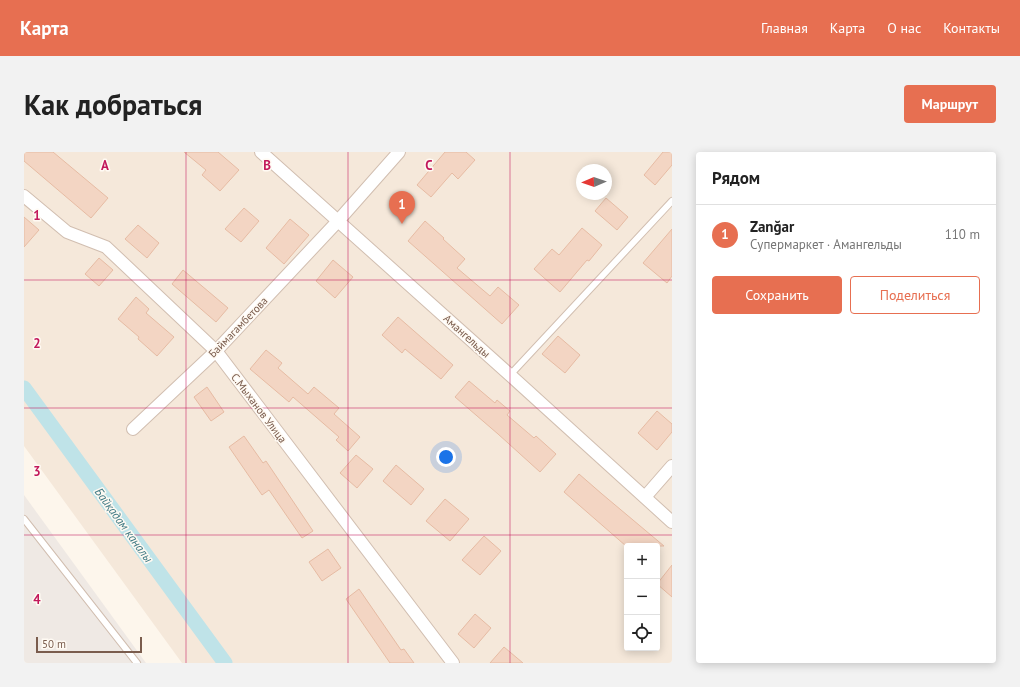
<!DOCTYPE html>
<html lang="ru">
<head>
<meta charset="utf-8">
<style>
	:root { --surface:#fff; --page:#f2f2f2; --text:#222; --muted:#767676; --line:#e0e0e0; --accent:#e76f51 }
	body { margin:0; font-family:"PT Sans",sans-serif; background:var(--page); color:var(--text) }
	.controls { position:absolute; right:12px; bottom:12px; display:grid; overflow:hidden; border-radius:4px; box-shadow:0 2px 10px #0003 }
	.controls button { width:36px; height:36px; display:grid; place-items:center; padding:0; border:0; border-bottom:1px solid var(--line); background:var(--surface); color:var(--text); font:20px sans-serif }
	.compass { position:absolute; left:552px; top:12px; width:36px; height:36px; border-radius:50%; background:var(--surface); box-shadow:0 2px 10px #0003; rotate:268deg }
	.scale { position:absolute; left:12px; bottom:10px; width:106px; box-sizing:border-box; padding-left:4px; border:2px solid #7a5c4d; border-top:0; font-size:11px; line-height:14px; white-space:nowrap; color:#7a5c4d; -webkit-text-stroke:3px #fffaf3; paint-order:stroke }
	.you { position:absolute; left:422px; top:305px; width:14px; height:14px; margin:-10px; border:3px solid #fff; border-radius:50%; background:#1a73e8; box-shadow:0 0 0 6px #1a73e833 }
	.badge { display:grid; place-items:center; width:26px; height:26px; border-radius:50%; background:var(--accent); color:#fff; font-size:13px; font-weight:700 }
	.pin { position:absolute; translate:-50% -33px; filter:drop-shadow(0 1px 2px #0008) }
	.pin::after { content:''; position:absolute; top:21px; width:14px; height:12px; background:inherit; clip-path:polygon(0 0,100% 0,50% 100%) }
	.list { margin:0; padding:0; list-style:none }
	h2 { display:flex; justify-content:space-between; align-items:center; height:52px; margin:0; padding:0 16px; font-size:17px }
	h2 small { font-size:13px; font-weight:400; color:var(--muted) }
	.list li { display:grid; grid-template-columns:26px 1fr auto; gap:12px; align-items:center; box-sizing:border-box; height:60px; padding:0 16px; border-top:1px solid var(--line) }
	.list b { display:block; font-size:15px; white-space:nowrap }
	.list p { margin:0; font-size:13px; white-space:nowrap; color:var(--muted) }
	.list em { font-size:13px; font-style:normal; color:var(--muted) }
	.actions { display:flex; gap:8px; padding:12px 16px }
	.actions a { flex:1; padding:9px 0; border:1px solid var(--accent); border-radius:4px; text-align:center; font-size:14px; color:var(--accent) }
	.actions .main { background:var(--accent); color:#fff }
	.icon { flex:none; width:22px; height:22px; fill:none; stroke:currentColor; stroke-width:2; stroke-linecap:round; stroke-linejoin:round }
	.map { position:relative; flex:none; width:648px; height:511px; overflow:hidden; border-radius:4px }
	header { display:flex; align-items:center; gap:24px; box-sizing:border-box; height:56px; padding:0 20px; background:var(--accent); color:#fff }
	header strong { font-size:19px }
	nav { display:flex; gap:22px; margin-inline-start:auto; font-size:14px }
	.intro { display:flex; align-items:center; justify-content:space-between; box-sizing:border-box; height:96px; padding:0 24px }
	h1 { margin:0; font-size:28px }
	.button { padding:10px 18px; border-radius:4px; background:var(--accent); color:#fff; font-size:14px; font-weight:700 }
	main { display:flex; gap:24px; padding:0 24px }
	aside { flex:1; background:var(--surface); border-radius:4px; box-shadow:0 2px 10px #0003 }
	.map>svg:first-child { display:block }
</style>
</head>
<body>
<header>
<strong>Карта</strong>
<nav><a>Главная</a><a>Карта</a><a>О нас</a><a>Контакты</a></nav>
</header>
<div class="intro"><h1>Как добраться</h1><a class="button">Маршрут</a></div>
<main>
<div class="map">
<svg width="648" height="511" viewBox="0 0 648 511">
	<rect width="100%" height="100%" fill="#fdf6ec"/>
	<!-- residential -->
	<path fill="#f5e8da" fill-rule="evenodd" d="M0,0h648v511h-490l-158,-217zM558,18h24v24h-24zM603,394h30v102h-30z"/>
	<!-- industrial -->
	<path fill="#efe9e4" d="M0,343l122,168h-122z"/>
	<g fill="none" stroke-linecap="round" stroke-linejoin="round">
		<!-- canal -->
		<path stroke="#bfe3e8" stroke-width="15" d="M0,236l201,275"/>
	</g>
	<!-- building -->
	<g fill="#f3d5c3" stroke="#e6bba3">
		<path d="M0,0h29l55,46 -17,20 -67,-57z"/>
		<path d="M160,0h34l21,18 -19,21 -18,-16 4,-5z"/>
		<path d="M421,0h21l9,8 -17,19 -6,-6 -21,24 -14,-12z"/>
		<path d="M639,0h9v13l-17,20 -11,-10z"/>
		<path d="M582,46l22,19 -11,13 -22,-19z"/>
		<path d="M220,56l15,13 -18,21 -16,-13z"/>
		<path d="M0,65l15,13 -15,17z"/>
		<path d="M266,67l19,16 -25,29 -18,-16z"/>
		<path d="M401,69l19,17 -1,1 22,20 -8,9 33,28 8,-9 21,18 -17,19 -94,-83z"/>
		<path d="M114,73l21,18 -12,15 -22,-19z"/>
		<path d="M558,76l20,17 -13,16 -2,-1 -27,32 -26,-23 18,-20 7,6z"/>
		<path d="M648,77v47l-5,7 -24,-20z"/>
		<path d="M75,106l14,12 -14,16 -14,-12z"/>
		<path d="M309,108l20,17 -18,21 -19,-17z"/>
		<path d="M159,118l45,38 -12,14 -44,-38z"/>
		<path d="M112,145l13,12 -3,4 28,24 -17,19 -19,-17 1,-2 -21,-18z"/>
		<path d="M374,165l55,48 -12,14 -36,-30 -3,4 -20,-18z"/>
		<path d="M534,184l22,19 -15,18 -23,-19z"/>
		<path d="M242,198l16,13 -4,5 30,26 6,-7 25,21 -5,6 26,23 -12,14 -12,-11 3,-3 -46,-40 -4,5 -39,-33z"/>
		<path d="M445,229l26,22 2,-3 13,11 -3,4 27,23 2,-2 20,18 -16,18 -42,-38 -43,-37z"/>
		<path d="M183,235l17,25 -13,9 -17,-24z"/>
		<path d="M633,259l15,13v8l-15,18 -19,-17z"/>
		<path d="M220,284l19,27 3,-2 47,70 -11,7 -33,-48 -7,5 -33,-48z"/>
		<path d="M332,303l17,14 -16,19 -17,-15z"/>
		<path d="M372,313l28,24 -13,16 -28,-24z"/>
		<path d="M555,322l23,20 62,52h-38l-62,-54z"/>
		<path d="M421,347l24,20 -19,22 -24,-20z"/>
		<path d="M460,384l17,15 -21,24 -18,-15z"/>
		<path d="M304,397l13,19 -19,13 -13,-19z"/>
		<path d="M648,413v32l-15,-13z"/>
		<path d="M335,437l42,61 3,-1 10,14h-24l-44,-64z"/>
		<path d="M451,462l16,14 -17,20 -16,-14z"/>
		<path d="M480,495l19,16h-33z"/>
	</g>
	<g fill="none" stroke-linecap="round" stroke-linejoin="round">
		<defs>
			<g id="lane">
				<path d="M486,223l162,-174"/>
				<path d="M0,367l113,144"/>
			</g>
			<g id="street">
				<path d="M237,0l249,223 162,147"/>
				<path d="M0,44l43,36 39,15 110,104 237,312"/>
				<path d="M109,277l83,-78 122,-130 61,-69"/>
				<path d="M621,345l27,-31"/>
			</g>
		</defs>
		<!-- lane casing -->
		<use href="#lane" stroke="#d1beb0" stroke-width="8"/>
		<!-- street casing -->
		<use href="#street" stroke="#d1beb0" stroke-width="14"/>
		<!-- lane -->
		<use href="#lane" stroke="#fff" stroke-width="6"/>
		<!-- street -->
		<use href="#street" stroke="#fff" stroke-width="12"/>
	</g>
	<!-- grid -->
	<path fill="none" stroke="#c2185b" stroke-width="1" stroke-opacity="0.55" d="M162,0v511M324,0v511M486,0v511M0,128h648M0,256h648M0,383h648"/>
	<g text-anchor="middle" dominant-baseline="central" stroke-width="3" stroke-linejoin="round" paint-order="stroke">
		<!-- street labels -->
		<g font-size="11" fill="#7a5c4d" stroke="#fffaf3">
			<text transform="translate(214 175) rotate(-46)">Баймагамбетова</text>
			<text transform="translate(443 184) rotate(42)">Амангельды</text>
			<text transform="translate(235 256) rotate(53)">С.Мыханов Улица</text>
		</g>
		<!-- water labels -->
		<g font-size="12" font-style="italic" fill="#437c86" stroke="#fffaf3">
			<text transform="translate(100 373) rotate(54)">Байқадам каналы</text>
		</g>
	</g>
	<g font-size="13" text-anchor="middle" font-weight="bold" fill="#c2185b" stroke="#fffaf3" stroke-width="3" stroke-linejoin="round" paint-order="stroke">
		<text x="81" y="18">A</text>
		<text x="243" y="18">B</text>
		<text x="405" y="18">C</text>
		<text x="13" y="68">1</text>
		<text x="13" y="196">2</text>
		<text x="13" y="324">3</text>
		<text x="13" y="452">4</text>
	</g>
</svg>
<div class="controls">
<button>+</button>
<button>−</button>
<button><svg class="icon" aria-label="locate" viewBox="0 0 24 24"><circle cx="12" cy="12" r="6"/><path d="M12 2v4M12 18v4M2 12h4M18 12h4"/></svg></button>
</div>
<svg class="compass" viewBox="-18 -18 36 36"><path d="M0-13l5 13h-10z" fill="#e53935"/><path d="M0 13l5-13h-10z" fill="#767676"/></svg>
<div class="scale">50 m</div>
<div class="you"></div>
<div class="pin badge" style="left:378px;top:72px">1</div>
</div>
<aside>
<h2>Рядом<small></small></h2>
<ul class="list">
<li><span class="badge">1</span><div><b>Zanğar</b><p>Супермаркет · Амангельды</p></div><em>110 m</em></li>
</ul>
<div class="actions"><a class="main">Сохранить</a><a>Поделиться</a></div>
</aside>
</main>
</body>
</html>
